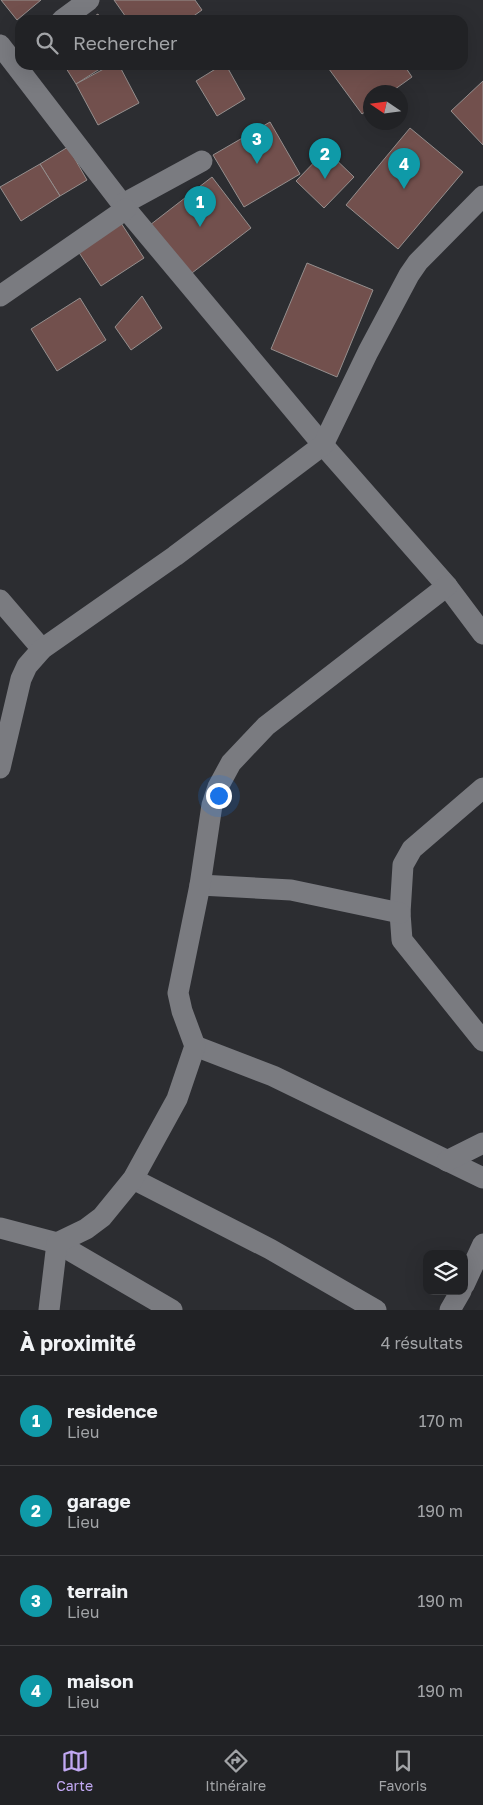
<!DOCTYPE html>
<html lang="fr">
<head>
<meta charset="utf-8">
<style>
	:root { --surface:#212225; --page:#292a2d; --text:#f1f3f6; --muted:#a2a4a7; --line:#3e3f42; --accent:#c1a8f3 }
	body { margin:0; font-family:"Golos Text",sans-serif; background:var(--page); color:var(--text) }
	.controls { position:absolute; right:15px; bottom:15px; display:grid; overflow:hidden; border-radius:10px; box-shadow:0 5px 20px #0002 }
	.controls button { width:45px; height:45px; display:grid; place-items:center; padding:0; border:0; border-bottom:1px solid var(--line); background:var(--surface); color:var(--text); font:25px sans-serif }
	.compass { position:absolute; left:363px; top:85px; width:45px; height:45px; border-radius:50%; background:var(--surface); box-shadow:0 5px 20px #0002; rotate:283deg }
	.you { position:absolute; left:218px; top:795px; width:18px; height:18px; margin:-12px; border:4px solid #fff; border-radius:50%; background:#1a73e8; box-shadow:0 0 0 8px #1a73e833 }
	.badge { display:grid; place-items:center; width:32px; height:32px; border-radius:50%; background:var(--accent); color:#fff; font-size:16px; font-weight:700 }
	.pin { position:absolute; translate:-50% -41px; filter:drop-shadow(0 1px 2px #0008) }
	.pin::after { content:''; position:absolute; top:26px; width:18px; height:15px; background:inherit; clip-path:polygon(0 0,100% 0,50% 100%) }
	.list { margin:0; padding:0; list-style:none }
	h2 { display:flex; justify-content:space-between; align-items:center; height:65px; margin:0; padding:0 20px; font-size:21px }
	h2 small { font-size:16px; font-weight:400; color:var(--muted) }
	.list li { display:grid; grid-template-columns:32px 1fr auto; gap:15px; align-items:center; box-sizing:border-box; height:90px; padding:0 20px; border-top:1px solid var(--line) }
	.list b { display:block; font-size:19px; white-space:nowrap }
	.list p { margin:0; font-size:16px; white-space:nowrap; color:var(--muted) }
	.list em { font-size:16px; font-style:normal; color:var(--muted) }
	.icon { flex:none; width:28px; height:28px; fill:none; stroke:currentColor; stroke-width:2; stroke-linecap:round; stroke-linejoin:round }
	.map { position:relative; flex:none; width:483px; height:1310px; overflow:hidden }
	.search { position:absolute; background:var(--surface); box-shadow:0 5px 20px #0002; left:15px; right:15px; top:15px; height:55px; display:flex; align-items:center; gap:12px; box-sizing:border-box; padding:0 18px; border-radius:15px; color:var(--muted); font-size:19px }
	.sheet { height:425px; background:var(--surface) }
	nav { display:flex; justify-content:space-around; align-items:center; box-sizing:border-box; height:70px; border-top:1px solid var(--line); background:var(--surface); font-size:14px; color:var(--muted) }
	nav a { display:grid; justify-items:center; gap:2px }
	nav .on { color:var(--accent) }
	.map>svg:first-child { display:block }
</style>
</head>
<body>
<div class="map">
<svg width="483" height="1310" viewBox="0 0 483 1310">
	<rect width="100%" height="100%" fill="#2c2d31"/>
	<!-- building -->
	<g fill="#72504d" stroke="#958f8e">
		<path d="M1,0h40l-24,20z"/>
		<path d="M114,0h81l7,10 -14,10h-60z"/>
		<path d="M98,14l3,6h-13z"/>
		<path d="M64,65h42l-30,19z"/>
		<path d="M111,65h8l20,38 -41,22 -22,-41z"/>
		<path d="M222,65h4l19,34 -28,17 -21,-35z"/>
		<path d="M326,65h78l8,12 -21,15h-21v16l-8,6z"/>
		<path d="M483,81v64l-32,-34z"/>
		<path d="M270,122l30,52 -56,33 -31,-52z"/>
		<path d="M410,128l53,44 -65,77 -52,-44z"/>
		<path d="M68,147l19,33 -27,16 -20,-32z"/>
		<path d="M326,150l28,27 -30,31 -28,-27z"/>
		<path d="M40,164l20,32 -39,25 -21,-34z"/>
		<path d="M212,177l39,51 -63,48 -38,-51z"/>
		<path d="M121,223l23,35 -43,28 -23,-35z"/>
		<path d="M307,263l66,27 -36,87 -66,-28z"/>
		<path d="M142,296l20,32 -31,22 -16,-23z"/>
		<path d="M80,298l26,42 -49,31 -26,-42z"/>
	</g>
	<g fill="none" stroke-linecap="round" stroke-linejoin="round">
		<!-- street -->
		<g stroke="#7a7b80" stroke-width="21">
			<path d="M62,20l27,-20"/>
			<path d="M0,45l126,164 197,236 124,141 36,48"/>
			<path d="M123,204l79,-43"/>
			<path d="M0,296l126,-87"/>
			<path d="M0,600l42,49"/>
			<path d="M0,768l21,-89 6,-13 15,-17 133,-93 148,-111 45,-93 41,-77 9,-13 65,-66"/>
			<path d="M483,788l-71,61 -9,16 -3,48 2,27 81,101"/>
			<path d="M200,885l91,5 109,23"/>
			<path d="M195,1046l78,30 210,102"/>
			<path d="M447,1161l36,-18"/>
			<path d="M133,1179l137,70 106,61"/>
			<path d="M0,1228l57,15 115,67"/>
			<path d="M464,1285l19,-41"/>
			<path d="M49,1310l8,-67 29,-14 16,-12 31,-38 44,-80 18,-53 -13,-35 -4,-18 22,-108 12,-80 6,-18 13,-24 35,-37 181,-140"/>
			<path d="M450,1310l11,-19"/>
		</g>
	</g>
</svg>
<div class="controls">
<button><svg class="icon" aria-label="layers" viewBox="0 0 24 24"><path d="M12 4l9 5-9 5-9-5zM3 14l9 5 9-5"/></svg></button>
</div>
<svg class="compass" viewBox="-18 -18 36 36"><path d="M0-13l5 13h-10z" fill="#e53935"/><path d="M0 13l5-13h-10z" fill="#a2a4a7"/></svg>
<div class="you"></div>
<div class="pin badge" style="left:200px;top:227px;background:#0f9aa8">1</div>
<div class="pin badge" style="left:325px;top:179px;background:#0f9aa8">2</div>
<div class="pin badge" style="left:257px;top:164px;background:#0f9aa8">3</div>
<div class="pin badge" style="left:404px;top:189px;background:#0f9aa8">4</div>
<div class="search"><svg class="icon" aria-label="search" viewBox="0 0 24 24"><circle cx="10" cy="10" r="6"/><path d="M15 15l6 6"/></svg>Rechercher</div>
</div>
<section class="sheet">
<h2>À proximité<small>4 résultats</small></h2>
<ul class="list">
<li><span class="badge" style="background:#0f9aa8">1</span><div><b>residence</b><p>Lieu</p></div><em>170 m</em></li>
<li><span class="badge" style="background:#0f9aa8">2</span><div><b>garage</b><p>Lieu</p></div><em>190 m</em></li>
<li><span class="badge" style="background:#0f9aa8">3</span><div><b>terrain</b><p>Lieu</p></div><em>190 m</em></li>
<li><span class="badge" style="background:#0f9aa8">4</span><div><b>maison</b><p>Lieu</p></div><em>190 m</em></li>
</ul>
</section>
<nav>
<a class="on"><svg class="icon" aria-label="map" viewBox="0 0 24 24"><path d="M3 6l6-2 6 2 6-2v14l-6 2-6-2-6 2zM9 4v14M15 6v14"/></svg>Carte</a>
<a><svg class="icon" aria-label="directions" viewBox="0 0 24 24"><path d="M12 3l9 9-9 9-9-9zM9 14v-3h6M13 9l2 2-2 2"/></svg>Itinéraire</a>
<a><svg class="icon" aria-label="saved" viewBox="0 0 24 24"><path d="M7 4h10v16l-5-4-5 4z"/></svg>Favoris</a>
</nav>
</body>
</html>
